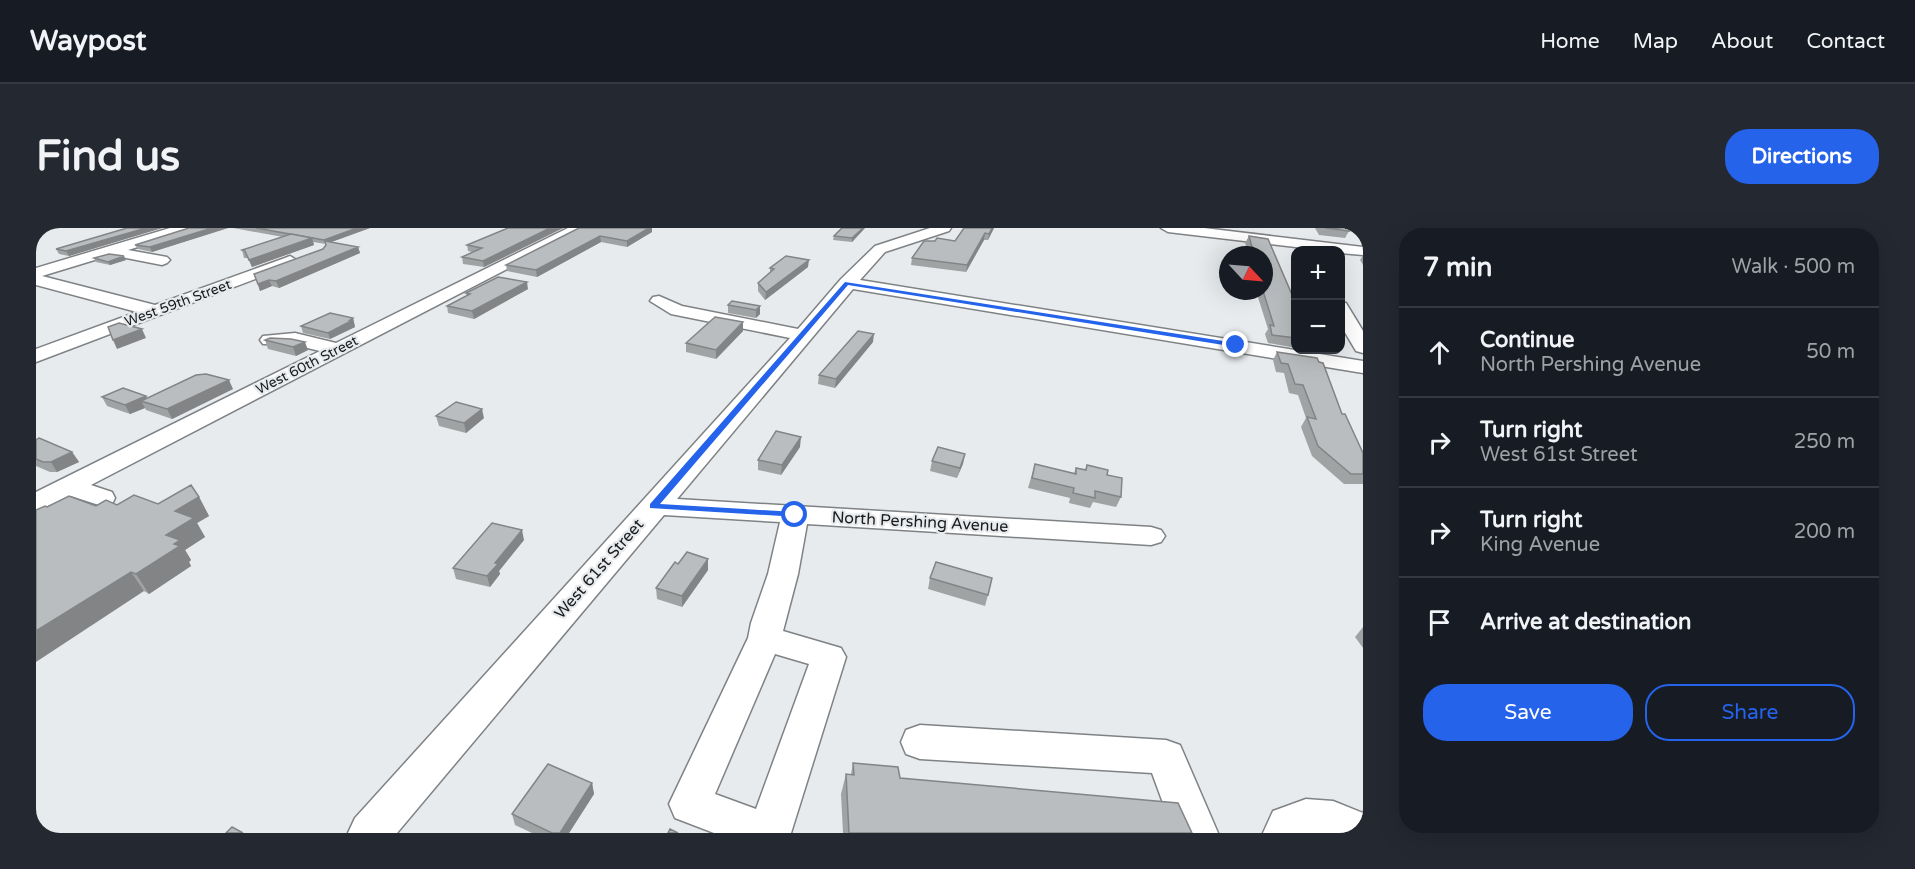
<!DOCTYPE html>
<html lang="en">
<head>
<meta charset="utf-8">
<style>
	:root { --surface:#171b24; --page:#242831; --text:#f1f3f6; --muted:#9ea1a6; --line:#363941; --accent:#2563eb }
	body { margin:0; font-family:"Varela Round",sans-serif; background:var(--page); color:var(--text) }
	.controls { position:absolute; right:18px; top:18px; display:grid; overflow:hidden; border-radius:12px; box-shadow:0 6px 24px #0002 }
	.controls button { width:54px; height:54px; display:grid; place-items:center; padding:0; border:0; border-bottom:2px solid var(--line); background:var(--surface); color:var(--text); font:30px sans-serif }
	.compass { position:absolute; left:1183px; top:18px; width:54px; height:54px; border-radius:50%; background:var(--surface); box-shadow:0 6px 24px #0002; rotate:116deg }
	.stop { position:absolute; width:18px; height:18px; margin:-14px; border:4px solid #2563eb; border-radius:50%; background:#fff }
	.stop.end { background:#2563eb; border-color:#fff; box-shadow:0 2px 6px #0008 }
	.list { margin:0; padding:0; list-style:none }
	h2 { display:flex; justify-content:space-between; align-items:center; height:78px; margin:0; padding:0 24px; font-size:26px }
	h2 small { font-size:20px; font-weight:400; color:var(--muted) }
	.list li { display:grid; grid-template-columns:39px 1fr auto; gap:18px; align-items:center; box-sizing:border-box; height:90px; padding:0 24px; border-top:2px solid var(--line) }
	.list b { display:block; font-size:22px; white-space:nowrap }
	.list p { margin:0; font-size:20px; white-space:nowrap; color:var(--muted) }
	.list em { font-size:20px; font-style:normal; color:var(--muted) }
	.actions { display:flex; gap:12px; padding:18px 24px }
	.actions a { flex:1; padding:14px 0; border:2px solid var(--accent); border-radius:24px; text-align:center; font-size:21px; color:var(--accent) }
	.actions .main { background:var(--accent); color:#fff }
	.icon { flex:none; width:33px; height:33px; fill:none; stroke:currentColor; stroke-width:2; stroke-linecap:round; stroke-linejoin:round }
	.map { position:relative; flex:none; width:1327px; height:605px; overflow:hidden; border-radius:24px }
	header { display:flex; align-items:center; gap:36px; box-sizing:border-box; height:84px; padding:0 30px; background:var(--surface); border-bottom:2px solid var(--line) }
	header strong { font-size:28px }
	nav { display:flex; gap:33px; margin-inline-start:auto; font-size:21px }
	.intro { display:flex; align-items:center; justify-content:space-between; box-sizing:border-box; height:144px; padding:0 36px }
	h1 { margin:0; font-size:42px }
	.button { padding:15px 27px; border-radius:24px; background:var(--accent); color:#fff; font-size:21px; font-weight:700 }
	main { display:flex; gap:36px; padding:0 36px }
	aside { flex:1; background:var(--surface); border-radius:24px; box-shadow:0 6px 24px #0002 }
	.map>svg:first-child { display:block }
</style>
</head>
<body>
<header>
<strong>Waypost</strong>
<nav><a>Home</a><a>Map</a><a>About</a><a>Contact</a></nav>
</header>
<div class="intro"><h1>Find us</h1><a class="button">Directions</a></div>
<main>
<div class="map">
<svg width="1327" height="605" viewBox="0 0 1327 605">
	<rect width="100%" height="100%" fill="#e8ebee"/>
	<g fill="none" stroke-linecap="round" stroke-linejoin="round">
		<defs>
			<g id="minor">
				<path d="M134,0h22l-2,3 -62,19 39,7 3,3 -3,3 -5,2 -51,-10 -69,21 113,29 130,-47 5,-2 8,5 -3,3 -259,98v-13l101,-37 -101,-27v-17z"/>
				<path d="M532,0h18l-495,257 21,7 3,6 -3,6 -10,2 -31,-10 -35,15v-19l284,-141 -25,-6 -32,-1 -3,-4 3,-4 32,-3 41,10z"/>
				<path d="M894,0h21l-2,3 -64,21 -25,28 503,81v12l-510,-84 -176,210 474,28 10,3 4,6 -4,6 -10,3 -344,-21 -9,50 -15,57 58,17 5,9 -55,176h-77l-39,-15 -6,-14 79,-166 3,-15 17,-49 12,-52 -116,-7 -267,318h-49l7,-15 435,-480 -119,-24 -21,-13 3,-4 6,-1 23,10 116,23 43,-50 34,-33zM739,426l34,10 -53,145 -41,-15z"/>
				<path d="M1125,0h43l159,19v8l-23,-2v-3h-19l-153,-18z"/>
				<path d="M1304,74l6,1 17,28v22l-7,-2 -16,-27z"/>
				<path d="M884,497l246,15 14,5 38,88h-44l-22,-60 -232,-14 -14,-5 -5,-12 5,-12z"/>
				<path d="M1270,571l27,2 30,12v20h-100l10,-22z"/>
			</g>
		</defs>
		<!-- minor casing -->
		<use href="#minor" stroke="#7f8284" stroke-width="3"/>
		<!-- minor -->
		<use href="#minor" fill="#fff" fill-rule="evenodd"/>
	</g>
	<!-- wall -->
	<g fill="#a0a3a4">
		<path d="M91,0h35l-93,28 -10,-2 -3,-5z"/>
		<path d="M153,0h39l-76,24 -14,-3 -3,-4z"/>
		<path d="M197,0h137l-39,14 27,5 2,6 -81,35 -7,-2 -12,5 -6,-17 69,-25 3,-5 -13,-2 1,3 -62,22 -4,-9h-4l-2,-8 41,-13z"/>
		<path d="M472,0h55l-79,39 -21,-3 -1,-7 10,-5 -4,-1 -1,-6z"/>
		<path d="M543,0h73v4l-25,15 -26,-5 -64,35 -30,-6 -1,-6z"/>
		<path d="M806,0h23l-13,14 -19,-2 1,-4z"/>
		<path d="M928,0h30l-6,12h-4l-18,32 -55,-7 1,-7 43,-17z"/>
		<path d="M1279,0h32l2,3 -4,7 -26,-3z"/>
		<path d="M1213,8l19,3 28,65v44l-28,-5 -3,-9 3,-5 -12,-38h8v-36h-15l-4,-12z"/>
		<path d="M1327,27v10l-3,-5z"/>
		<path d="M58,30l32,2 -16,5 -14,-3z"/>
		<path d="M772,39l-43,33 -7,-9v-8l12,-10v-5z"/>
		<path d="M492,61l-54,30 -26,-6 -1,-7 20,-10 -1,-3z"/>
		<path d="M692,77l32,1v8l-4,4 -28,-5z"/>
		<path d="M317,90l2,9 -25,12 -27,-6 -2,-7z"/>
		<path d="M707,94v9l-27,28 -30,-7v-9z"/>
		<path d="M229,112l43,10 -12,6 -28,-7z"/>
		<path d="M837,114l-38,46 -17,-4 1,-9z"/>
		<path d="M1241,124l65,62 21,39v31h-19l-32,-28 -11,-29 5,-9 -8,-23 -9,-2 -5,-20 -8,-1 -3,-12z"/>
		<path d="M197,161l-61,30 -26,-9 -1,-2 -15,6 -23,-8 -5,-9 45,1z"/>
		<path d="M400,188l48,2 -18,15 -27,-7z"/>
		<path d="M0,212l36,12 7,10 -22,10h-7l-14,-6z"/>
		<path d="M764,219l-19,28 -23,-5v-10z"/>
		<path d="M929,226l-8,24 -27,-7 2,-10z"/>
		<path d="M999,236l39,9 2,-5 9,2 2,-5 20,10 14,22 -5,10 -23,-5 -3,6 -21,-5 1,-5 -42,-10z"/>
		<path d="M163,269l10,19 -12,7 8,14 -20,13 6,10 -2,2 2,4 -42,28 -5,-3 -97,-84 111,-3z"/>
		<path d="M488,312l-25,31 1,3 -10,13 -34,-8 -3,-11z"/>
		<path d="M672,342l-26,37 -25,-8 -1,-11z"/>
		<path d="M894,350l58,17 -3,11 -57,-17z"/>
		<path d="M1327,399v21l-8,-11z"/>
		<path d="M817,535l47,15 292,55h-349l-2,-39 5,-20h5z"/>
		<path d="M556,555l2,11 -25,39h-37l-17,-8 -3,-11z"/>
	</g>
	<!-- shaded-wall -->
	<g fill="#828486">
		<path d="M110,0h16l-93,28 -3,-5z"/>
		<path d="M176,0h16l-76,24 -2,-5z"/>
		<path d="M321,0h13l-44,16 -2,-4z"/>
		<path d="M514,0h13l-79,39 -1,-6z"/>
		<path d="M610,0h6v4l-25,15v-6z"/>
		<path d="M827,0h2l-13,14v-4z"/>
		<path d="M956,0h2l-6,12 1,-6z"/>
		<path d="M949,5l-1,7 -18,32 1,-7z"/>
		<path d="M564,8l1,6 -64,35 -1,-7z"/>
		<path d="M276,10l2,7 -62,22 -3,-7z"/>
		<path d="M322,19l2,6 -81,35 -3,-7z"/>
		<path d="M88,28l2,4 -16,5 -2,-3z"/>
		<path d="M773,32l-1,7 -43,33 1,-8z"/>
		<path d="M233,52l3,6 -12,5 -2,-7z"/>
		<path d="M491,54l1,7 -54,30 -2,-8z"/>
		<path d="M724,78v8l-4,4v-8z"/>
		<path d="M317,90l2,9 -25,12 -2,-6z"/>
		<path d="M707,94v9l-27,28v-9z"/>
		<path d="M106,101l4,9 -29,11 -4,-9z"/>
		<path d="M838,106l-1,8 -38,46 1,-9z"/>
		<path d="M269,114l3,8 -12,6 -3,-9z"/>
		<path d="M193,152l4,9 -61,30 -5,-10z"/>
		<path d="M110,168l4,8 -9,-3 4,7 -15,6 -5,-9z"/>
		<path d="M446,181l2,9 -18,15 -2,-10z"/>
		<path d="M765,209l-1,10 -19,28 1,-10z"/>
		<path d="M36,224l7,10 -22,10 -6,-10z"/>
		<path d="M929,226l-2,10 -6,14 3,-10z"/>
		<path d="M163,269l10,19 -12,7 8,14 -20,13 6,10 -2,2 2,4 -42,28 -13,-20 30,-39 9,-24z"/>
		<path d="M486,302l2,10 -25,31 1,3 -10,13 -3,-11 8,-13z"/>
		<path d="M672,331v11l-26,37v-11z"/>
		<path d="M95,344l13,19 -108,71v-31z"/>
		<path d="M556,555l2,11 -25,39h-9z"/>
	</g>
	<!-- building -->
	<g fill="#babdbf" stroke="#828486" stroke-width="1.5">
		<path d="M91,0h19l-80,23 -10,-2z"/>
		<path d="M153,0h23l-62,19 -15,-2z"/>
		<path d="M220,0h101l-33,12z"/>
		<path d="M472,0h42l-67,33 -21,-4 20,-9 -15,-3z"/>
		<path d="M543,0h70l-22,13 -27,-5 -64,34 -30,-5z"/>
		<path d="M806,0h21l-11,10 -18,-2z"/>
		<path d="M928,0h28l-3,6 -4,-1 -18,32 -55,-7 12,-17h11l2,-3 18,3z"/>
		<path d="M1289,0h22l2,3z"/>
		<path d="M255,6l21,4 -63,22 -4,-9 -3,-1z"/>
		<path d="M1213,8l19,3 28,65v34l-24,-3 -2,-10 4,1 -11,-35h1v-36h-10z"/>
		<path d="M289,13l33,6 -82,34 -7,-1 -11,4 -4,-10 69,-25 3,-4z"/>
		<path d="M73,26l15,2 -16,6 -14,-4z"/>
		<path d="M750,28l23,4 -43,32 -8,-9 16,-14 -4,-1z"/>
		<path d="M462,49l29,5 -55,29 -25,-5 23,-12 -4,-1z"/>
		<path d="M696,73l28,5 -4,4 -28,-5z"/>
		<path d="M294,85l23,5 -3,2h3l-25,13 -27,-7z"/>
		<path d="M679,89l28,5 -27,28 -30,-7z"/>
		<path d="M83,95l23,6 -29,11 -5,-13z"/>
		<path d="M822,103l16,3 -38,45 -17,-4z"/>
		<path d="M234,110l21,1 14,3 -12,5 -28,-7z"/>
		<path d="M1241,124l40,6 2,4 4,1 19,51h3l18,39v21h-12l-33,-28 -11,-29 9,2 -13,-34 -8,-1 -7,-20 -7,-1z"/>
		<path d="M170,146l23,6 -62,29 -26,-8 55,-26z"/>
		<path d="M87,160l23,8 -21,9 -23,-8z"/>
		<path d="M420,174l26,7 -18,14 -28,-7z"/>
		<path d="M740,203l25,6 -19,28 -24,-5z"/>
		<path d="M3,210l33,14 -21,10h-8l-7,-3v-19z"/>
		<path d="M902,219l27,7 -5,14 -28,-7z"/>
		<path d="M999,236l41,10v-6l10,2 1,-5 21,5 -1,5 15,3 -1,19 -26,-6v7l-22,-5 1,-5 -42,-10z"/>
		<path d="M155,257l8,12 -24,14 19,7 -28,17 14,5 -6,4 6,2 -44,28 -5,-2 -95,59v-121l9,-4 2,1 22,-11 27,10 10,-6 11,5 17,-10 24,9z"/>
		<path d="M456,295l30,7 -27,33 3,1 -11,12 -34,-8z"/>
		<path d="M651,324l21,7 -26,37 -26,-8 19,-26 3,2z"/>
		<path d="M900,334l56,16 -4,17 -58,-17z"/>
		<path d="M817,535l45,4 2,11 278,25 14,30h-343l-3,-59 8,1z"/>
		<path d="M512,536l44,19 -32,50h-8l-40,-19z"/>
		<path d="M196,599l11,6h-17z"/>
		<path d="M634,601l8,4h-10z"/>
	</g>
	<!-- route -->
	<path fill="#2563eb" d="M809,54l391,61 4,2 -4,2 -388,-62 -188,219 135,8 3,1v4l-148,-9v-4z"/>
	<g text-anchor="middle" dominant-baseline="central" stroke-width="4.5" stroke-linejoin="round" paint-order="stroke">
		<!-- far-street labels -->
		<g font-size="14" fill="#1a1b1c" stroke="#e8ebee">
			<text transform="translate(142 75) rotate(-20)">West 59th Street</text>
			<text transform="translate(271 137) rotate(-27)">West 60th Street</text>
		</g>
		<!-- street labels -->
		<g font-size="16" fill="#1a1b1c" stroke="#e8ebee">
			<text transform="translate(884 294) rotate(3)">North Pershing Avenue</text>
			<text transform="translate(563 341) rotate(-49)">West 61st Street</text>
		</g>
	</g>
</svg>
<div class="controls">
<button>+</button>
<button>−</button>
</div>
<svg class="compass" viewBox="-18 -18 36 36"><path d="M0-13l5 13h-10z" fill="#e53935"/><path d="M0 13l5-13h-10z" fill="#9ea1a6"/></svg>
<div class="stop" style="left:759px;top:287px"></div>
<div class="stop end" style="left:1200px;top:117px"></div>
</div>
<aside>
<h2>7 min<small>Walk · 500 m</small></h2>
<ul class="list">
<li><svg class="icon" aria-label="ahead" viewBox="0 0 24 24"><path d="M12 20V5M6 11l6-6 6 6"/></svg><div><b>Continue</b><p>North Pershing Avenue</p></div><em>50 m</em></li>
<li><svg class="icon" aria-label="right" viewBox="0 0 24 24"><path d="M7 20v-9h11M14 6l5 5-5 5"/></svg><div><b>Turn right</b><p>West 61st Street</p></div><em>250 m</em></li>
<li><svg class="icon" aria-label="right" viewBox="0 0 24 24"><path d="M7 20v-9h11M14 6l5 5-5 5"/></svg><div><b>Turn right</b><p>King Avenue</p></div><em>200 m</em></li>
<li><svg class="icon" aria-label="arrive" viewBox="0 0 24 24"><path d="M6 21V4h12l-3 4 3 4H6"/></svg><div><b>Arrive at destination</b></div></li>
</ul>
<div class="actions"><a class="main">Save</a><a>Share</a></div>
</aside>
</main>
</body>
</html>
